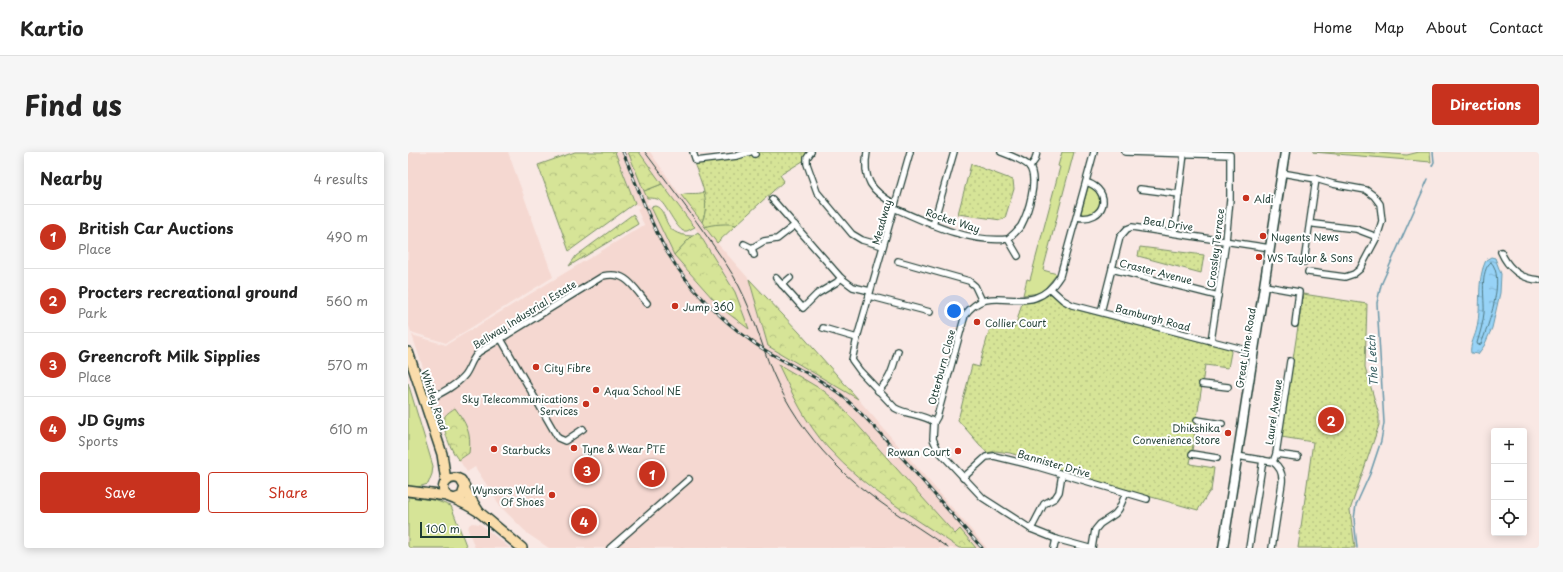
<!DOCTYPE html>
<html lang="en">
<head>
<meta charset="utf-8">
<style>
	:root { --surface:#fff; --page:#f6f6f6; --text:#222; --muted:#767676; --line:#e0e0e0; --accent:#c8321e }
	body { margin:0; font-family:"Playpen Sans",sans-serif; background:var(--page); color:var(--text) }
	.controls { position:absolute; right:12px; bottom:12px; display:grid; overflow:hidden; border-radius:4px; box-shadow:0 2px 10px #0003 }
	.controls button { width:36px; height:36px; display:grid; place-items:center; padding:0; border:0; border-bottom:1px solid var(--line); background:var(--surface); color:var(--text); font:20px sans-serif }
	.scale { position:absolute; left:12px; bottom:10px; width:70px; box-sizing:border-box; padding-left:4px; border:2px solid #1f3d34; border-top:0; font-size:11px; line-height:14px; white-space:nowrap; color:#1f3d34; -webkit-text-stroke:3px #fff; paint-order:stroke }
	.you { position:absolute; left:546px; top:159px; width:14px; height:14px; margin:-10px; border:3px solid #fff; border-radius:50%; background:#1a73e8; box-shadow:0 0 0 6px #1a73e833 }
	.badge { display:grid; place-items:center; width:26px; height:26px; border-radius:50%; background:var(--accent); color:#fff; font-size:13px; font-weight:700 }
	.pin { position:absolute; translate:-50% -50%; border:2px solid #fff; box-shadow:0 1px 4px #0006 }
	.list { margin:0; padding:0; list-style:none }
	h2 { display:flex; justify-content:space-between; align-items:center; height:52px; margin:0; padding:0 16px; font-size:17px }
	h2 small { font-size:13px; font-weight:400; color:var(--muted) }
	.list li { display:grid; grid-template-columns:26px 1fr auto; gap:12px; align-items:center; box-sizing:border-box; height:64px; padding:0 16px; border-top:1px solid var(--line) }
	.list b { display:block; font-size:15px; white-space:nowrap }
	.list p { margin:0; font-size:13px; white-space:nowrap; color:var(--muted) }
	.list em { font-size:13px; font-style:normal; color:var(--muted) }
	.actions { display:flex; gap:8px; padding:12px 16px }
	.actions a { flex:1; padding:9px 0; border:1px solid var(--accent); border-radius:4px; text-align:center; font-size:14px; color:var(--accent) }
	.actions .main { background:var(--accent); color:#fff }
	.icon { flex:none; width:22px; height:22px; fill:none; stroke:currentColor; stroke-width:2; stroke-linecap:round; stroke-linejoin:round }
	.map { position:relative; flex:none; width:1131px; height:396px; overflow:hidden; border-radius:4px }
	header { display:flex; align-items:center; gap:24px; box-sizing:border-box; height:56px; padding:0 20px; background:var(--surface); border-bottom:1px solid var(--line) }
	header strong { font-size:19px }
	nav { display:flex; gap:22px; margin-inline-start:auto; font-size:14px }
	.intro { display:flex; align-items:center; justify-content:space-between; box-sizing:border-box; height:96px; padding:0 24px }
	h1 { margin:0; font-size:28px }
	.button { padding:10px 18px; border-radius:4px; background:var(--accent); color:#fff; font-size:14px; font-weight:700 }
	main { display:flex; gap:24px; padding:0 24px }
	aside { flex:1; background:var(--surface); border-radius:4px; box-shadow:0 2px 10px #0003 }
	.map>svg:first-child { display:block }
</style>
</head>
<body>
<header>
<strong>Kartio</strong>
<nav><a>Home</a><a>Map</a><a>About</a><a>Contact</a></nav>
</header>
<div class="intro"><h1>Find us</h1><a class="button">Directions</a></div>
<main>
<aside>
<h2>Nearby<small>4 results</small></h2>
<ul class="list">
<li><span class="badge">1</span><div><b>British Car Auctions</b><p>Place</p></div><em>490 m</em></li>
<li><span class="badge">2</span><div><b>Procters recreational ground</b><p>Park</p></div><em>560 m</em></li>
<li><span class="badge">3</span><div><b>Greencroft Milk Sipplies</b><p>Place</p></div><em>570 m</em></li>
<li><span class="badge">4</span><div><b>JD Gyms</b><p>Sports</p></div><em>610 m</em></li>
</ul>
<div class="actions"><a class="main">Save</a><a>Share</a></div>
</aside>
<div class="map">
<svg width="1131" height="396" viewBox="0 0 1131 396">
	<defs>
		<pattern id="forest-crowns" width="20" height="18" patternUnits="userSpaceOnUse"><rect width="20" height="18" fill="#d6e497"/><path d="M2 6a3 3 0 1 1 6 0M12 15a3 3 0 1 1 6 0" fill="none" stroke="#b7c483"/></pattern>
		<pattern id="park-dots" width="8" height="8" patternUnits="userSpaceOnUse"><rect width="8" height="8" fill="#d6e497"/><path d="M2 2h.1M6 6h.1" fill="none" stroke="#b7c483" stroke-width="1.8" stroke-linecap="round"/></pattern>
		<pattern id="water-ripples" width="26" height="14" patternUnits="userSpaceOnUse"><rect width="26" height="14" fill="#97d3f7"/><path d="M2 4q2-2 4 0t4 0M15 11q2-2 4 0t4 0" fill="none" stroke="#82b6d4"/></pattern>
	</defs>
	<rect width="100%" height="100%" fill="#f9e8e4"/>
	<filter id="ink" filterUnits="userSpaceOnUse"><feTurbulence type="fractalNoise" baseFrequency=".025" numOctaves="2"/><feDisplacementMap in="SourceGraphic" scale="8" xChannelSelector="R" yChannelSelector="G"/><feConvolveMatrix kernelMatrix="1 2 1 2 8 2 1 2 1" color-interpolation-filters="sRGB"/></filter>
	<g filter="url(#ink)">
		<!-- built -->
		<g fill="#f5d8d1">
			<path d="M0,0h100l45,125 -107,66 -35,-11 -3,-9z"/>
			<path d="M207,0h13l20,49 -2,2 1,1h2l25,51 47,53 27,20 -13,-36 -16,-27 -21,-33 -59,-80h11l28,40 8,8 31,43 32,36 19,67 90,53 129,149h-11l-16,-19 -5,6 -117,-132 28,82 93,63h-410l-21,-14 -27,-27 -26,-40 -8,5 -8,-12 10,-7 -14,-45 -10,8 -9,-10 -24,-71 34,10 198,-120 -7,-16 3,-2 -1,-2h-3l-1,-2z"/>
			<path d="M64,371l8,1 30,24h-35l-7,-18 1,-5z"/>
		</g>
		<!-- grass -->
		<g fill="#d6e497" stroke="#7a9066">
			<path d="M654,0h12l-31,118 14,4 -16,19 -18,2 4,-16 3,1 30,-113 -2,-1z"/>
			<path d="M905,0h48l46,3 12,-3h11l1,10z"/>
			<path d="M254,32l30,40 3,3 -8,4h-4c-10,-7 -18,-30 -26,-32 -3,-1 -7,-1 -10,-1l-3,-7z"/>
			<path d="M683,34c13,11 12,29 -8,29l-2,-2 7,-26z"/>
			<path d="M247,54c15,4 4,29 37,30l-18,19 -23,-48z"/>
			<path d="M320,71l8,2 -19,18 -12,-16 4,-2z"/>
			<path d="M0,231l25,83 -1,8 -4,10 -10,3 -10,-1z"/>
			<path d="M0,345l26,3 17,6 16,42h-59z"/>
		</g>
		<!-- forest -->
		<g fill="url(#forest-crowns)" stroke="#7a9066">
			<path d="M167,0h40l20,51 -66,48 -31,-86z"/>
			<path d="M220,0h11l23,32 -18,7z"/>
			<path d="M296,40c3,9 2,21 -2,30l-21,-27c8,-3 16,0 23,-3z"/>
			<path d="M225,62l5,10 -69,42 7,-10z"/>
			<path d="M290,80l37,60 14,37 -28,-21 -47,-53 17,-18z"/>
			<path d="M341,127l50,53 59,67 -90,-53z"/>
			<path d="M370,212l46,27 14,12 117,131 5,-5 16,19h-17c-45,-31 -94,-59 -131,-100 -22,-24 -36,-55 -50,-84z"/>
			<path d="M47,256c11,15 17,25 14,45l-10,7c-7,-6 -19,-35 -14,-44 2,-3 7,-6 10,-8z"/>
		</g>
		<!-- park -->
		<g fill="url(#park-dots)" stroke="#7a9066">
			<path d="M350,0h50l-5,9 -23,14 4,6 -48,44c-5,-2 -26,-1 -31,2l-3,-5c9,-20 -1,-40 -8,-59l57,-9 3,1z"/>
			<path d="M563,12l42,16 1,9 -9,29 -4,2 -43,-6z"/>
			<path d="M732,95l64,8 -3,18 -63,-17z"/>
			<path d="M641,142h5l9,8 14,8 153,39 1,3 -3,16 -23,-3 -15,99 24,4 -3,23 -2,1 -11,18 -97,-27 -91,-30 -14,-2 -9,2 -29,-33 14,-55 7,2 13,-46 23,7 7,-25 12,-1z"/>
			<path d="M895,142l64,10 -2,63 14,48v10l-29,85 5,38h-57l15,-106 -32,-5z"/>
		</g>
		<!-- water -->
		<path fill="url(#water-ripples)" stroke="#6797a9" d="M1083,105l4,1 6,16 -1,19 -8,35 -8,18 -6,8 -7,-1c-2,-7 5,-18 6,-26 5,-23 -1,-46 9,-67z"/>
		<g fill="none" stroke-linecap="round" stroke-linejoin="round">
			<!-- shore -->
			<path stroke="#4f7982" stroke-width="1" d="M1083,110c15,15 -3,65 -10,82l-3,1 -1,-2c3,-10 6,-20 7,-30 1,-14 -5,-42 7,-51z"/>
			<!-- stream -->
			<g stroke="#6797a9" stroke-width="1.5">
				<path d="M1024,14l2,-4 -1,-10"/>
				<path d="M949,396l-3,-29 2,-14 14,-31 11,-33 3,-18 -7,-120 4,-18 47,-106"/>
			</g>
			<defs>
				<g id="street">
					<path d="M285,0l3,9 41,-5 13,-4"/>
					<path d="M346,0l1,2"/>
					<path d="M403,0l-4,6v6l10,28 35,42 10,6 21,6"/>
					<path d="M459,0c-5,27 5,40 28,52"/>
					<path d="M502,0l-53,186 -5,22 8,11 35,37c12,7 28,6 39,14"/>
					<path d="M717,0l105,3v44l-4,42 -15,100"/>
					<path d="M622,15l5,-7 2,-8"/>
					<path d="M874,21l34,6 17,5 33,6 8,6 6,8 2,17 -5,16 -17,32 -6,5 -9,3 -37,-5"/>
					<path d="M732,37l39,5"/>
					<path d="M364,47l69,79 12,9 17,4"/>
					<path d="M486,56c36,16 74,35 114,31 5,-4 9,-8 13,-13 7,-13 18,-47 8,-60 -6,-6 -20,-11 -28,-14"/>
					<path d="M669,65c28,6 37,-26 9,-35"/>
					<path d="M906,72l42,5 21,8"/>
					<path d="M525,73l21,-73"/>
					<path d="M766,81l10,-79"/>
					<path d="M600,87l10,17"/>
					<path d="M336,92l8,4 2,7"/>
					<path d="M344,96l12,-7 13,-2 18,-14"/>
					<path d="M1093,100c7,16 20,27 38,28"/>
					<path d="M490,109l71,20 6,5 7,15"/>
					<path d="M896,110l12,-83"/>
					<path d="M704,117l106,27"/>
					<path d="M368,126l27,30 14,-14 20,-12 4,-4"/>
					<path d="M374,133l8,-7"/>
					<path d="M857,134l34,6 -4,32"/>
					<path d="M643,137l12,11 9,5 182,47"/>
					<path d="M461,144l61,16"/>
					<path d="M693,160l19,-75 7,-8 5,-2 138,21"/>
					<path d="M415,176l34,10"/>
					<path d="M93,187l57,99 7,3 18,-12"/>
					<path d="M794,232l26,3"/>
					<path d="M470,239c14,-14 14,-22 20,-40"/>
					<path d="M16,250c13,-7 31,-15 40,-26 6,-7 7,-17 15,-24l124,-76c24,-5 30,11 44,27"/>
					<path d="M789,268l25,4"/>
					<path d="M526,270l3,-5 28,-102c27,-38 65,10 95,-39l34,-124"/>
					<path d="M526,270l-1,17 5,11 45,48 48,31 25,10 33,9"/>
					<path d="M784,302l25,4"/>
					<path d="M868,302l22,3"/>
					<path d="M829,304l36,6c7,5 10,12 9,21l-10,65"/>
					<path d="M865,310l3,-8 14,-93"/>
					<path d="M555,326l23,-21 8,-1 41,10 112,33"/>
					<path d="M623,377l13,-25 11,-6 4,-6 3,-18"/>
					<path d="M202,396l79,-69"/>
					<path d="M646,396l2,-9"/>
					<path d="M684,396l3,-18 5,-6 15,-10 4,-5 7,-16"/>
					<path d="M841,396l14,-88"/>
				</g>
				<path id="secondary" d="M815,396l62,-396"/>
				<g id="primary">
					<path d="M0,200l34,102 4,27"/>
					<path d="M57,338l14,22 43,36"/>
					<path d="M0,339l39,5"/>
					<path d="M46,347l8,-3 3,-9 -4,-7c-11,-7 -24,6 -14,16 3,2 6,2 9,4 8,3 15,7 23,12"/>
				</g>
			</defs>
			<!-- street casing -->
			<use href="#street" stroke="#1f3d34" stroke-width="8"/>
			<!-- secondary casing -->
			<use href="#secondary" stroke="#1f3d34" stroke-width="11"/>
			<!-- primary casing -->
			<use href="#primary" stroke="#1f3d34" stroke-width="12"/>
			<!-- street -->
			<use href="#street" stroke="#fff" stroke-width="5.5"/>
			<!-- secondary -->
			<use href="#secondary" stroke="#fff" stroke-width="8"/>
			<!-- primary -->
			<use href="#primary" stroke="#faddab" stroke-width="9"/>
			<!-- tram -->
			<path stroke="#1f3d34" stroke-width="1" d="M237,0c23,31 46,61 68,93 9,13 19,27 26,41 14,27 22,57 33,85 14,33 35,64 60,90 33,36 77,59 116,87"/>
			<defs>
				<path id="rail" d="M215,0c14,33 26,69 44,100 22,36 53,67 87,91 30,21 66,33 93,57 22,20 41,42 61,64 24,28 49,56 74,84"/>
			</defs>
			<!-- rail casing -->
			<use href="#rail" stroke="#1f3d34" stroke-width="3"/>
			<!-- rail -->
			<use href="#rail" stroke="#fff" stroke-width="1.5" stroke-dasharray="4.5" stroke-linecap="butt"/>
		</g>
	</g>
	<!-- markers -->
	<g fill="#c8321e" stroke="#fff" stroke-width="1.5">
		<circle cx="838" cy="46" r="4"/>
		<circle cx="855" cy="84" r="4"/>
		<circle cx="851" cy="105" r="4"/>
		<circle cx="267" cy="154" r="4"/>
		<circle cx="569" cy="170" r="4"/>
		<circle cx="128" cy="215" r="4"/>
		<circle cx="188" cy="238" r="4"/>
		<circle cx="178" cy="252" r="4"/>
		<circle cx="820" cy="281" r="4"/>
		<circle cx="166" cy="296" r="4"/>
		<circle cx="86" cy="297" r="4"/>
		<circle cx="550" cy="299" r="4"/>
		<circle cx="144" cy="343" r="4"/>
	</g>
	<g text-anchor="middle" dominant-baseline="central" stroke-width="4" stroke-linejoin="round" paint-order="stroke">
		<!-- poi labels -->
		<g font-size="10" fill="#1f3d34" stroke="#fff" text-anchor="start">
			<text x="846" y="46">Aldi</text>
			<text x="863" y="84">Nugents News</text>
			<text x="859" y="105">WS Taylor &amp; Sons</text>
			<text x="275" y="154">Jump 360</text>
			<text x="577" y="170">Collier Court</text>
			<text x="136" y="215">City Fibre</text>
			<text x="196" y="238">Aqua School NE</text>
			<text x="170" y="246" text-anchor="end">Sky Telecommunications<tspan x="170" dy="12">Services</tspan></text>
			<text x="812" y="275" text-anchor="end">Dhikshika<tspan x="812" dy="12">Convenience Store</tspan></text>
			<text x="174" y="296">Tyne &amp; Wear PTE</text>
			<text x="94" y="297">Starbucks</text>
			<text x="542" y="299" text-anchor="end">Rowan Court</text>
			<text x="136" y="337" text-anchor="end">Wynsors World<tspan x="136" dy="12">Of Shoes</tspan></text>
		</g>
		<!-- street labels -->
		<g font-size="10" fill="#1f3d34" stroke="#fff">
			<text transform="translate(545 68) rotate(18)">Rocket Way</text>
			<text transform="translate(473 70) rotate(-74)">Meadway</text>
			<text transform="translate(760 71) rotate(8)">Beal Drive</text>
			<text transform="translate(807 96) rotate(-83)">Crossley Terrace</text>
			<text transform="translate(748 119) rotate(14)">Craster Avenue</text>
			<text transform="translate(116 162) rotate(-32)">Bellway Industrial Estate</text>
			<text transform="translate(745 165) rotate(15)">Bamburgh Road</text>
			<text transform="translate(837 196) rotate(-81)">Great Lime Road</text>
			<text transform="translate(533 215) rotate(-75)">Otterburn Close</text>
			<text transform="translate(27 248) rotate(72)">Whitley Road</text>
			<text transform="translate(865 260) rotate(-82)">Laurel Avenue</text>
			<text transform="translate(646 311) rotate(16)">Bannister Drive</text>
		</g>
		<!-- water labels -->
		<g font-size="11" font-style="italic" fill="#3d6265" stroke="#fff">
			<text transform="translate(964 209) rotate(-93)">The Letch</text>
		</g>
	</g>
</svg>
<div class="controls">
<button>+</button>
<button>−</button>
<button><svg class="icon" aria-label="locate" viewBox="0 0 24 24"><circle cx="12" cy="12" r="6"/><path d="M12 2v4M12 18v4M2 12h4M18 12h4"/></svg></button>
</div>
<div class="scale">100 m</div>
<div class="you"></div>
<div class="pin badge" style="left:244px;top:322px">1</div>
<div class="pin badge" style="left:923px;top:268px">2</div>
<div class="pin badge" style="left:179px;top:318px">3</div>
<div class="pin badge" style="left:176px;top:369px">4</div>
</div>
</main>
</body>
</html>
